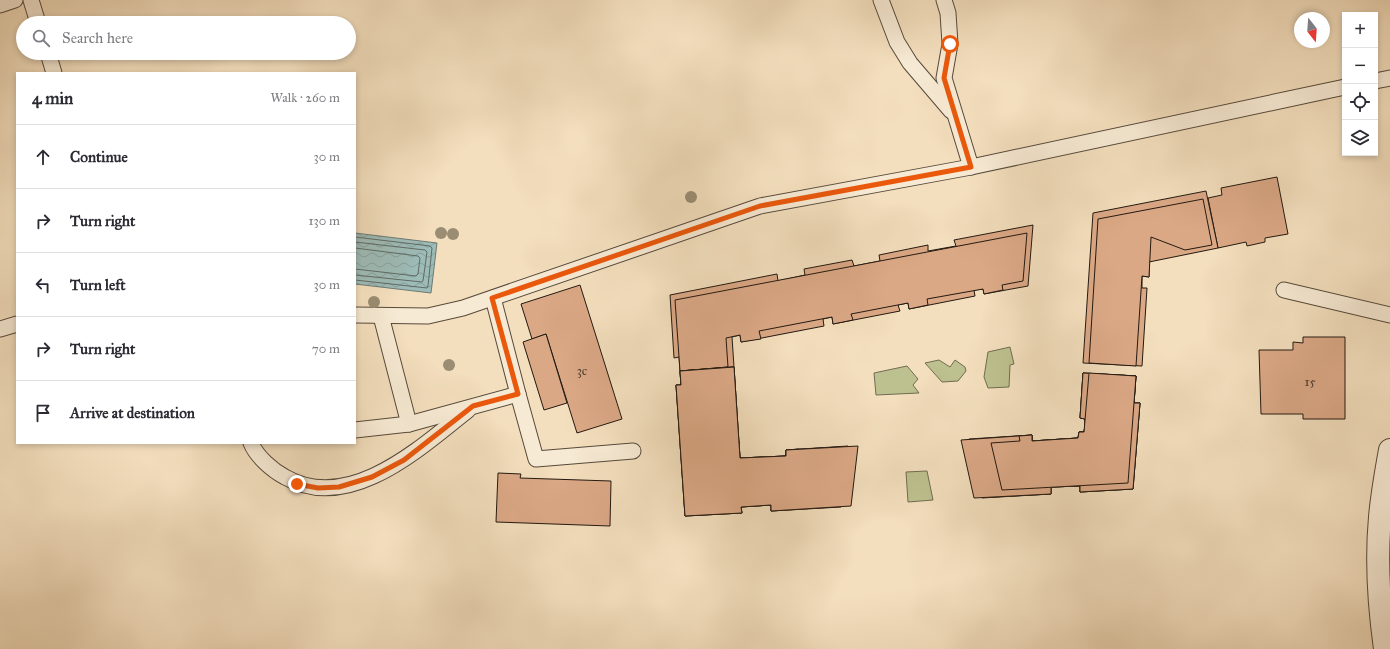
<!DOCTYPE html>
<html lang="en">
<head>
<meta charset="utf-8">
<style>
	:root { --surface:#fff; --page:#f2f2f3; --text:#2b2b33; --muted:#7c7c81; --line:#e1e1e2 }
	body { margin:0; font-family:"IM FELL Great Primer",serif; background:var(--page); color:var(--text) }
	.controls { position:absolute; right:12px; top:12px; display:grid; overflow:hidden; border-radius:0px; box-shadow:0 2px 6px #0003 }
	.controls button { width:36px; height:36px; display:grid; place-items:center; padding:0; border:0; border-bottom:1px solid var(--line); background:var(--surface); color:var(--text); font:20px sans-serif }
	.compass { position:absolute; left:1294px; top:12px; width:36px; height:36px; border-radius:50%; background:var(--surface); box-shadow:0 2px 6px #0003; rotate:163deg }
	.stop { position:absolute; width:12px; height:12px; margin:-9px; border:3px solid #ea580c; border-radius:50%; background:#fff }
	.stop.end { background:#ea580c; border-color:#fff; box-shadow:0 1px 4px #0008 }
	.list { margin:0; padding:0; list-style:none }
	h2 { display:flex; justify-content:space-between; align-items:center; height:52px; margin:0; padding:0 16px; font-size:17px }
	h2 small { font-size:13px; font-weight:400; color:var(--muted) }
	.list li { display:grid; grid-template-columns:26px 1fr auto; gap:12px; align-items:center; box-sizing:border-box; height:64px; padding:0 16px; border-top:1px solid var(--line) }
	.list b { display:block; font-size:15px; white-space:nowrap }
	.list em { font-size:13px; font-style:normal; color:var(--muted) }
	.icon { flex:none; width:22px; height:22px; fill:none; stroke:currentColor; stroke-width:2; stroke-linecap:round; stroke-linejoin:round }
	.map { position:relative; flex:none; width:1390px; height:649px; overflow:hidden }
	.search { position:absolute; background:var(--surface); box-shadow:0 2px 6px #0003; left:16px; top:16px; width:340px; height:44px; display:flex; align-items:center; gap:10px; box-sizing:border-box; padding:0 14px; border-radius:22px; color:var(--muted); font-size:15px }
	.panel { position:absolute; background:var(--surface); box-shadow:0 2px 6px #0003; left:16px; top:72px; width:340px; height:372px; border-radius:0px }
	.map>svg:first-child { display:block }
</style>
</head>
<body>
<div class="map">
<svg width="1390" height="649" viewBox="0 0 1390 649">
	<defs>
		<pattern id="water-waves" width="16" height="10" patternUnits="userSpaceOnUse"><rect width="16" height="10" fill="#9dbbb7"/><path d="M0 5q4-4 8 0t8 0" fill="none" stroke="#87a09c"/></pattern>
	</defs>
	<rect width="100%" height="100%" fill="#f3debd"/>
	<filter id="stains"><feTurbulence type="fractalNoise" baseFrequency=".005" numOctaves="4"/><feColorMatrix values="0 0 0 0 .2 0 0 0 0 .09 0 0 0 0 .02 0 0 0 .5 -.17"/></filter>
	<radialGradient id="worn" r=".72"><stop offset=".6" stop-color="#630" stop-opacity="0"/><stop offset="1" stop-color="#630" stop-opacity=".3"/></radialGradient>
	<!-- park -->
	<g fill="#bdc18f" stroke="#706d50">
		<path d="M1010,347l4,17 -4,1 -1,22 -21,1 -4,-11 4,-25z"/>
		<path d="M939,360l11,7 5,-7 10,7 1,4 -8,10 -16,1 -17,-19z"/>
		<path d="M907,366l11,13 -5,6 6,8 -43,2 -2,-22z"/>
		<path d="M927,471l6,29 -25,2 -2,-30z"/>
	</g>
	<!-- water -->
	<path fill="url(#water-waves)" stroke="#6c7a74" d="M355,233l82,10 -6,50 -76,-9z"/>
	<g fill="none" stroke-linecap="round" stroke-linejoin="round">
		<!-- shore -->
		<g stroke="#606a64" stroke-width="1">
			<path d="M355,237l75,9 2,2 -4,38 -1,2 -72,-8"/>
			<path d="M355,242l70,8 2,2 -4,29 -1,1 -67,-7"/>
			<path d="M355,248l63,8 2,2 -2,16 -2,2 -61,-7"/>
		</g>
	</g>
	<!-- building -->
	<g fill="#dba886" stroke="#231910">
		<path d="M1277,177l11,57 -23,4v4l-18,4 -1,-4 -28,6 -10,-50 14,-3 -1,-7z"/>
		<path d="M1206,191l12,57 -69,14v15l-7,-1v12h5l-5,78 -59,-3 10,-150z"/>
		<path d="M1203,199l9,46 -27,5 -34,-13 -2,40 -7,-1 -6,90 -47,-3 9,-144z"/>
		<path d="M1033,225l-5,61 -44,8 -1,-5 -9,1 1,6 -66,13 -1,-6 -10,2 2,6 -67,13 -1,-7 -9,2 1,7 -83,16 -1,-7 -8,2 2,30 -54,4 -1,-14 -5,1 -4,-63 107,-21 1,7 27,-6 -1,-6 48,-9 2,6 26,-5 -1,-6 49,-10v6l28,-5 -2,-6z"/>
		<path d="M1027,233l-4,48 -21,4 1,5 -19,4 -1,-5 -56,10 1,6 -19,4 -1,-6 -57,11 2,6 -20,4 -1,-7 -73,14 2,8 -20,3 -1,-7 -14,3 2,29 -48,4 -5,-71z"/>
		<path d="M580,285l42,134 -45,14 -31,-99 -14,5 -11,-35z"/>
		<path d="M546,334l21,69 -23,7 -21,-68z"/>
		<path d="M1303,337h42v82h-42v-5h-42l-2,-64h34v-8l10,1z"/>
		<path d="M728,367l5,74h6l1,17 46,-2v-6l13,-1v6l28,-2 -6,49 -132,8 -9,-139z"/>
		<path d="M734,367l6,91 46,-2v-6l52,-3 -7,60 -60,4v-6l-30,2 1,6 -57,3 -9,-131h5l-1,-14z"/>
		<path d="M734,367l6,91 46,-2v-6l62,-4 -7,61 -70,4v-6l-30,2 1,6 -57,3 -9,-131h5l-1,-14z"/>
		<path d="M734,367l6,91 46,-2v-6l72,-4 -7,60 -80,5v-6l-30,2 1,6 -57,3 -9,-131h5l-1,-14z"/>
		<path d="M1083,373l53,3 -2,27h6l-7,86 -53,3v-6l-29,1v7l-59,3 -12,-58 52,-4v6l46,-3 1,-6h5l1,-7v-6l-5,-1z"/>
		<path d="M1083,373l53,3 -2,27h6l-7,86 -53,3v-6l-29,1v7l-69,4 -13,-59 63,-4v6l46,-3 1,-6h5l1,-7v-6l-5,-1z"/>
		<path d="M1083,373l53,3 -2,27h6l-7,86 -53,3v-6l-29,1v7l-77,4 -13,-58 71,-5v6l46,-3 1,-6h5l1,-7v-6l-5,-1z"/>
		<path d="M1089,373l47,3 -8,107 -126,7 -11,-47 29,-2 -1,-5 13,-1v6l46,-3 1,-6h5z"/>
		<path d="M498,473l23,1 -1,4 91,3 -1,45 -114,-4z"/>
	</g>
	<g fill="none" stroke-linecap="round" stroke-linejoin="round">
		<defs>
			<g id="lane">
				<path d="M31,0l7,23"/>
				<path d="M881,0l16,42 13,21 41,48"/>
				<path d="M944,0l4,13 2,31 -6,34 27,89"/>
				<path d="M0,5l15,-5"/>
				<path d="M48,53l6,20"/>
				<path d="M1375,81l15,-3"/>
				<path d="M1284,290l106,25"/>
				<path d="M493,298l25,96"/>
				<path d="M355,315l73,1 35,-8 297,-102 211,-39 374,-80"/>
				<path d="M381,316l28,108"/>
				<path d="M0,329l17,-5"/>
				<path d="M355,430l54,-6 109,-30 18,65 97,-8"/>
				<path d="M251,443c6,14 21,27 34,34 64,37 135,-29 183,-67"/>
			</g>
			<path id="street" d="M1385,649c-6,-43 -9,-89 -5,-132 2,-23 6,-45 10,-67"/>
		</defs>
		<!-- lane casing -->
		<use href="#lane" stroke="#574a3b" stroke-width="17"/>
		<!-- street casing -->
		<use href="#street" stroke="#574a3b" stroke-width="24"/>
		<!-- lane -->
		<use href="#lane" stroke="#f7ead4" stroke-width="15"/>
		<!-- street -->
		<use href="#street" stroke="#f7ead4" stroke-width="22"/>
	</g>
	<!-- trees -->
	<g fill="#9a8d73">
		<circle cx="691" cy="197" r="6"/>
		<circle cx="441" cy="233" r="6"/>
		<circle cx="453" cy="234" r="6"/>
		<circle cx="374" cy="302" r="6"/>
		<circle cx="449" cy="365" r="6"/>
	</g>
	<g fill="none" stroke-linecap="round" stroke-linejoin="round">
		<!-- route -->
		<path stroke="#ea580c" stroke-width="5" d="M297,484l21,4 21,-1 33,-10 32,-17 69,-54 45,-12 -26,-96 268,-92 211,-39 -27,-89 6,-34"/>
	</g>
	<g text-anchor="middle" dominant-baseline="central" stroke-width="3" stroke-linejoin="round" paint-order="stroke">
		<!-- number labels -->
		<g font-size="13" fill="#513d2e">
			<text x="582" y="371">3c</text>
			<text x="1310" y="382">15</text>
		</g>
	</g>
	<rect width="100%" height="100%" filter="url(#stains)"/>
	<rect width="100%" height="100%" fill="url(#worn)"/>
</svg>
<div class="controls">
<button>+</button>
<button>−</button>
<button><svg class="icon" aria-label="locate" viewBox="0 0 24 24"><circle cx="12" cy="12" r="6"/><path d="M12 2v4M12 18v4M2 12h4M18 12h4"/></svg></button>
<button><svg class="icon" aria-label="layers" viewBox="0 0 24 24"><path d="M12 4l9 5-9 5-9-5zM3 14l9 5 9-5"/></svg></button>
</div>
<svg class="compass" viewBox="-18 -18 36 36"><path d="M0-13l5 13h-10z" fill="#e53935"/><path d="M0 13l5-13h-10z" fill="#7c7c81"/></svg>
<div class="stop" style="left:950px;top:44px"></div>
<div class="stop end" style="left:297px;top:484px"></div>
<div class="search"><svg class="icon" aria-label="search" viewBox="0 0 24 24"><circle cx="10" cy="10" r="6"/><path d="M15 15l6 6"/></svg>Search here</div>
<section class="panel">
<h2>4 min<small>Walk · 260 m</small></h2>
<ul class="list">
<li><svg class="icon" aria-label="ahead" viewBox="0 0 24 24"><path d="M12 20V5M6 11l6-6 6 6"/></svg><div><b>Continue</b></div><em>30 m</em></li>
<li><svg class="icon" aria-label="right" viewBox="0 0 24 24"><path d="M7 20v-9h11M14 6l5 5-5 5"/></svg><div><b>Turn right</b></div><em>130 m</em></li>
<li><svg class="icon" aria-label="left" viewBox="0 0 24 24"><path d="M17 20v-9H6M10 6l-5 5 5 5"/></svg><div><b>Turn left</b></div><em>30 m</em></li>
<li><svg class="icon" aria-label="right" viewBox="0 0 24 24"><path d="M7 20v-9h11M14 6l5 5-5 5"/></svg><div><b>Turn right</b></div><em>70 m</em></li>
<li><svg class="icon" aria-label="arrive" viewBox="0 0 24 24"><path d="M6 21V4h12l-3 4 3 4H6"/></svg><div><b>Arrive at destination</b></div></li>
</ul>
</section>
</div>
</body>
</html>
